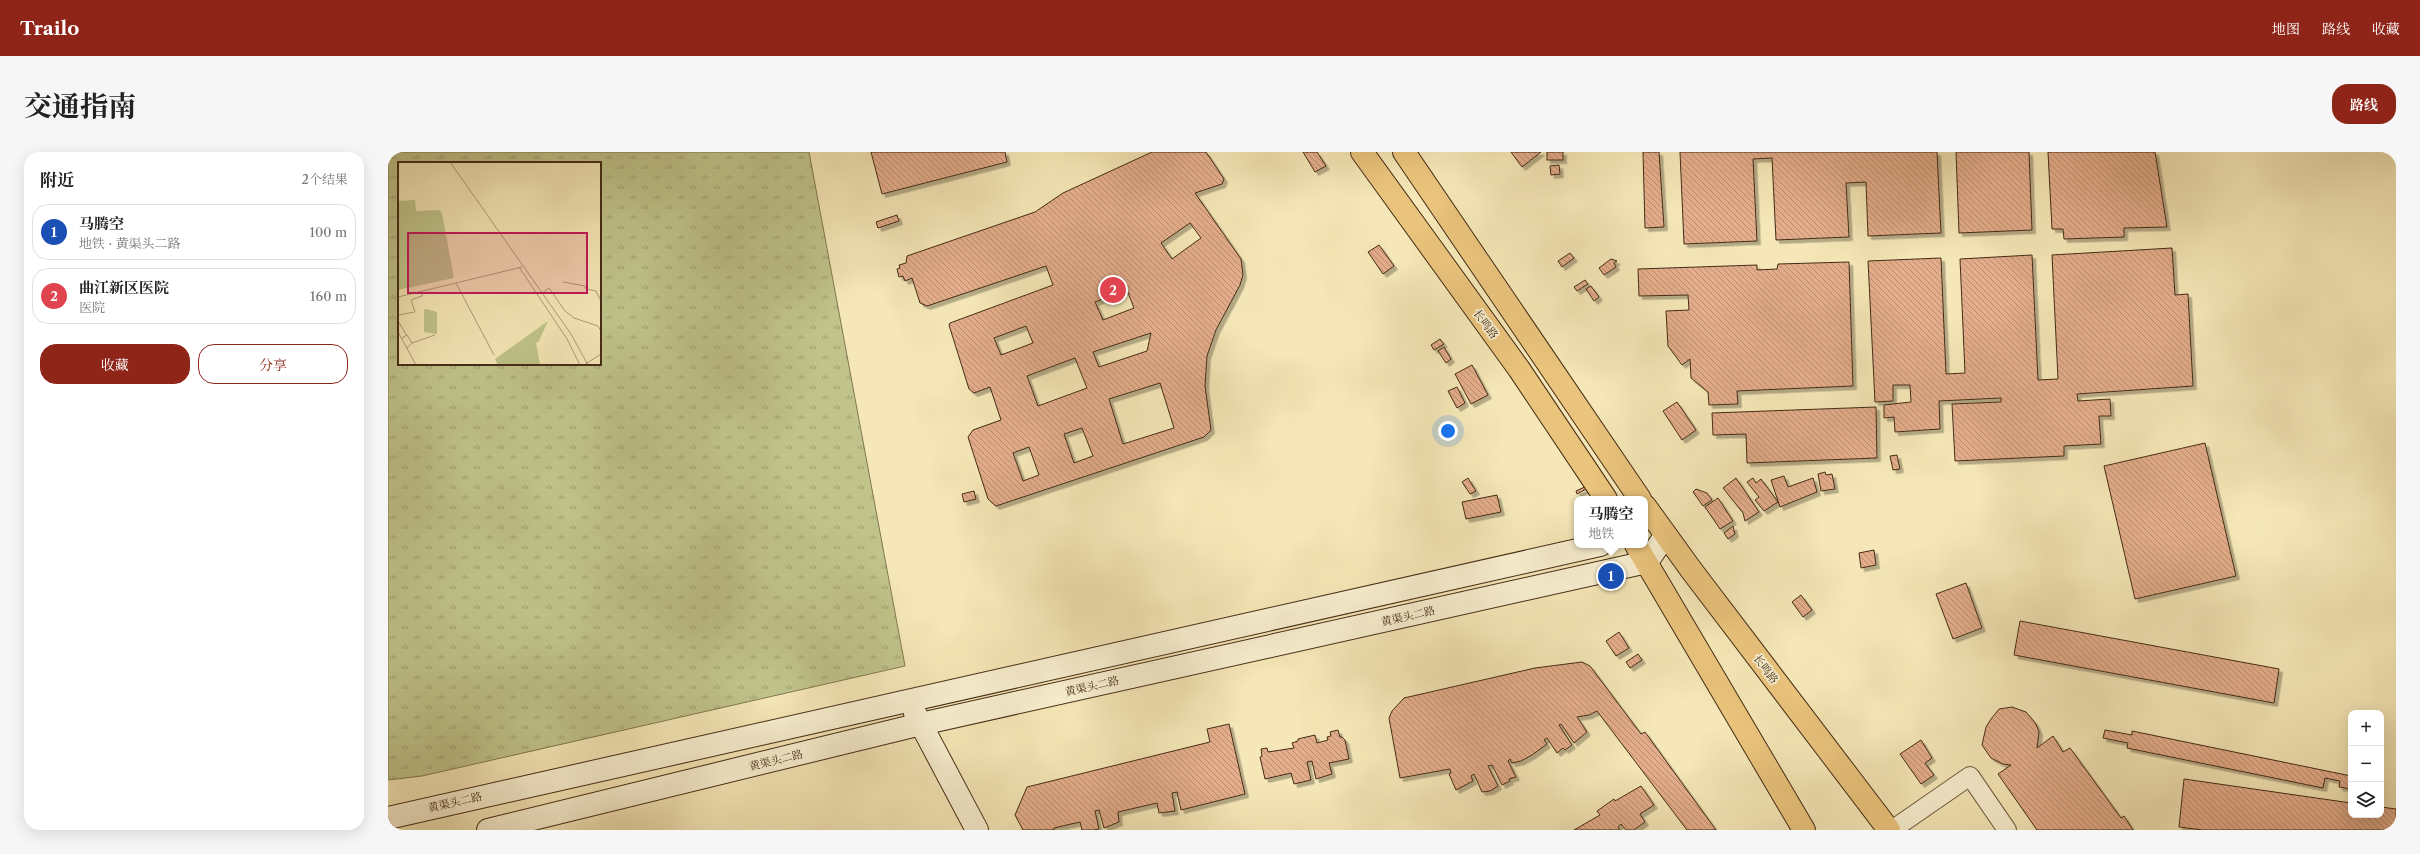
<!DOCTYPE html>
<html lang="zh">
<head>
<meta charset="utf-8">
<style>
	:root { --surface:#fff; --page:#f6f6f6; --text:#222; --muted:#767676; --line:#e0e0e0; --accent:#8f2418 }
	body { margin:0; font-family:"Libre Caslon Text","Noto Serif SC",serif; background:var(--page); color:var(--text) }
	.controls { position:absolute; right:12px; bottom:12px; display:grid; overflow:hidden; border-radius:8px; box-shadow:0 4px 16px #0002 }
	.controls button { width:36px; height:36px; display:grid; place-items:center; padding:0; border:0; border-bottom:1px solid var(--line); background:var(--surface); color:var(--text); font:20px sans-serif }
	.you { position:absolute; left:1060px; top:279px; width:14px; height:14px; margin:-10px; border:3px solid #fff; border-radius:50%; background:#1a73e8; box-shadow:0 0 0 6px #1a73e833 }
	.badge { display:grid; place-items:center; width:26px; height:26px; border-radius:50%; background:var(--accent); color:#fff; font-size:13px; font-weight:700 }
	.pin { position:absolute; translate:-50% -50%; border:2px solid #fff; box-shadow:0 1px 4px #0006 }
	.popup { position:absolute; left:1186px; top:344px; width:74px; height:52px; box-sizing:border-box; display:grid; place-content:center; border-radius:8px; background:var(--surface); filter:drop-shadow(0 1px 3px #0005); font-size:13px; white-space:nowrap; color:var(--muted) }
	.popup b { font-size:15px; color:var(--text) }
	.popup::after { content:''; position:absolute; left:50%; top:100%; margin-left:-8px; border:8px solid transparent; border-top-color:var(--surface) }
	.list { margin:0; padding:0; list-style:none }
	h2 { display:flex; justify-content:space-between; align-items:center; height:52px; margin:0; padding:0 16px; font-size:17px }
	h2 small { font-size:13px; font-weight:400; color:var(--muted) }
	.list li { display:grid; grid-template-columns:26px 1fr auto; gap:12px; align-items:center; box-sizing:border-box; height:56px; margin:0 8px 8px; padding:0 8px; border:1px solid var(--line); border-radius:16px }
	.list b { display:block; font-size:15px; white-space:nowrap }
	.list p { margin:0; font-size:13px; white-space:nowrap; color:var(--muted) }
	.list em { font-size:13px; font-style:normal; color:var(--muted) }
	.actions { display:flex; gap:8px; padding:12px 16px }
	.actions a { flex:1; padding:9px 0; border:1px solid var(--accent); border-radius:16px; text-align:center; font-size:14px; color:var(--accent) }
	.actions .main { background:var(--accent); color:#fff }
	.icon { flex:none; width:22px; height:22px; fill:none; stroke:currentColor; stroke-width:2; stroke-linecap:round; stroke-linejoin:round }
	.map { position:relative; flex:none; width:2008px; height:678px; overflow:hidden; border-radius:16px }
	header { display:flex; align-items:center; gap:24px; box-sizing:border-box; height:56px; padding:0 20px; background:var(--accent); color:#fff }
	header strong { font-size:19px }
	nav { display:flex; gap:22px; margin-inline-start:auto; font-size:14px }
	.intro { display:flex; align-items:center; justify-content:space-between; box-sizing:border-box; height:96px; padding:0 24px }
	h1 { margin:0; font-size:28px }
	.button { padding:10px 18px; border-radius:16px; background:var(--accent); color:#fff; font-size:14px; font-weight:700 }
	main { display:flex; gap:24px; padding:0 24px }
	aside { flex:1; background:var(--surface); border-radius:16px; box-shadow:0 4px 16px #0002 }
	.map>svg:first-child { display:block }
</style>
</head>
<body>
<header>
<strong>Trailo</strong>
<nav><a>地图</a><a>路线</a><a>收藏</a></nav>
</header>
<div class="intro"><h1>交通指南</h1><a class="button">路线</a></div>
<main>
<aside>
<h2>附近<small>2个结果</small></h2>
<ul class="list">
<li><span class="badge" style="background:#1a4fb4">1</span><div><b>马腾空</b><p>地铁 · 黄渠头二路</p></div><em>100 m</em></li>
<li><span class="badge" style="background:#e0444e">2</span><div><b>曲江新区医院</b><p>医院</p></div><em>160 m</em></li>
</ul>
<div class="actions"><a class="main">收藏</a><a>分享</a></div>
</aside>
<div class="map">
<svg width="2008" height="678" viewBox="0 0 2008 678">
	<defs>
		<pattern id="grass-tufts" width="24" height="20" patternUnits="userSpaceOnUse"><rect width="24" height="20" fill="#c0c48b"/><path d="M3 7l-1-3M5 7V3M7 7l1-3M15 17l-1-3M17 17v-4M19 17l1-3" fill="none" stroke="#9e9f70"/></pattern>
		<pattern id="building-back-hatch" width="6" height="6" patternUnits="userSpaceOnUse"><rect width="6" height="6" fill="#e4ad8b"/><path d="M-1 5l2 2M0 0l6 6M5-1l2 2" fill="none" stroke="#ba8d70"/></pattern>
		<filter id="shadow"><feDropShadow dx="3.5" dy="3.5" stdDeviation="0" flood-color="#0004"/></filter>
	</defs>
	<rect width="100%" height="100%" fill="#f5e7b7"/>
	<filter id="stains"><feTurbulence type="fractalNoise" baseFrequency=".005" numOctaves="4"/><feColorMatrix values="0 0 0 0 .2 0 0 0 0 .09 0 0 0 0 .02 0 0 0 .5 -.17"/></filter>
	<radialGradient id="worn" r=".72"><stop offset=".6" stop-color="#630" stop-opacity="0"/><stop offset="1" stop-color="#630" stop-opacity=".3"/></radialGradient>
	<!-- grass -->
	<path fill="url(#grass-tufts)" stroke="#827850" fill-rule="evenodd" d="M0,0h421l96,514 -483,110 -34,4zM11,11h201v201h-201z"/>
	<!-- building -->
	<g fill="url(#building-back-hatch)" stroke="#442c15" fill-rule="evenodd" filter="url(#shadow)">
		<path d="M483,0h134l2,10 -125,32z"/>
		<path d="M764,0h54l18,27 -2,5 -27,9 46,66 2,16 -3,10 -24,45 -9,26 -2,30 6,44 -7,7 -208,69 -8,-7 -20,-62 5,-7 28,-10 -11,-33 -16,6 -5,-4 -20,-64 1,-2 103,-38 -7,-19 -119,40 -7,-3 -8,-25 -7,3 -2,-5 -4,1 -2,-8 3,-1 -1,-3 7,-2 1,-7 128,-44 28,-19zM802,71l11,15 -29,21 -11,-16zM739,138l7,18 -31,12 -8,-18zM638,174l7,17 -32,12 -7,-17zM763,181l-4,18 -48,16 -6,-15zM687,206l12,30 -49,18 -11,-30zM772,231l14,45 -51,16 -14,-45zM694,276l11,28 -19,7 -10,-29zM641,295l10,28 -16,6 -10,-28z"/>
		<path d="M915,0h14l9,14 -11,6z"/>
		<path d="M1123,0h30l-19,15z"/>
		<rect x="1159" y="0" width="16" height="8"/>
		<path d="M1255,0h16l5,75 -19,1z"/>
		<path d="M1292,0h257l4,81 -73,3 -2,-54 -20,1 3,54 -73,3 -4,-82 -19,1 4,82 -73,3z"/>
		<path d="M1568,0h73l3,78 -73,3z"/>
		<path d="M1660,0h107l12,75 -43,1v9l-60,2 -1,-10h-11z"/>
		<path d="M1171,13l1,9 -9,1 -1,-9z"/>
		<path d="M509,63l2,6 -21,7 -2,-6z"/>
		<path d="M991,93l15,21 -11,8 -15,-22z"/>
		<path d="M1784,96l3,47 13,-1 5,92 -116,8 1,7 32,-2 1,17h-12l2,28 -37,2v10l-109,5 -3,-57 49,-2v-4l-62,3 1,28 -45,3 -1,-15 -10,1v-13l27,-3 -1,-17h-17v16l-18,1 -7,-141 73,-3 5,116 19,-1 -5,-114 72,-4 6,125 20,-1 -6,-124z"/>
		<path d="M1182,101l4,5 -12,9 -4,-6z"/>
		<path d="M1223,107l6,2 -3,2 2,4 -12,8 -5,-7z"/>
		<path d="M1461,110l4,124 -116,5 1,13 -29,1 -1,-13 -17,-14 -1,-19 -8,6 -14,-19 -2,-35 23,-1 -1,-15 -49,1 -1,-27 119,-4v5l20,-1 1,-5z"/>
		<path d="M1197,128l3,4 -11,7 -3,-4z"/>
		<path d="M1203,134l8,11 -5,4 -8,-12z"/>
		<path d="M1052,187l4,5 -10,6 -3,-5z"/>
		<path d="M1056,195l7,12 -5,4 -8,-12z"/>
		<path d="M1084,213l16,30 -17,9 -16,-30z"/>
		<path d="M1069,235l8,16 -8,5 -9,-17z"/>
		<path d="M1289,250l19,28 -14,10 -19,-29z"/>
		<path d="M1488,255l1,51 -130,5 -1,-29 -33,1 -1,-22z"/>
		<path d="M1817,291l31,133 -101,23 -31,-133z"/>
		<path d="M1509,303l3,14 -7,1 -3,-14z"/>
		<path d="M1437,320l1,3 6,-1 3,15 -14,2 -3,-17z"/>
		<path d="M1396,324l4,11 25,-9 4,14 -37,15 -9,-27z"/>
		<path d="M1080,326l8,13 -6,3 -8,-12z"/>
		<path d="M1348,326l23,34 -14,9 -2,-8 -20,-25z"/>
		<path d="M1365,326l3,5 5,-4 17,23 -14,9 -9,-11 4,-3 -12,-15z"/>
		<path d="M1201,333l1,2 -13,7 -1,-3z"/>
		<path d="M1308,337l11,4 5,7 -9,6 -10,-14z"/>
		<path d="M586,339l2,8 -12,3 -2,-8z"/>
		<path d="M1109,343l4,17 -35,7 -4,-17z"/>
		<path d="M1330,346l15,23 -13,8 -15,-22z"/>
		<path d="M1345,374l2,8 -7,5 -4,-6z"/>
		<path d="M1486,398l2,15 -15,3 -2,-15z"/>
		<path d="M1578,431l16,45 -29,11 -17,-45z"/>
		<path d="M1413,443l11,15 -9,7 -11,-15z"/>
		<path d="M1632,469l259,48 -5,34 -260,-48z"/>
		<path d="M1231,480l10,16 -13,8 -10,-15z"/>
		<path d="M1250,502l4,6 -12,8 -4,-6z"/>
		<path d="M1194,510l8,4 51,68 4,-2 71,98h-29l-90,-119 -8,4 -12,2 10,15 -13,11 -13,-19 -2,1 13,20 -7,5 -2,-2 -6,5 -10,-15 -3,2 3,4 -15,11 -11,6 -9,2 -2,-4 -2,2 8,16 -7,2 1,2 -8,4 -10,-20 -4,1 10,20 -8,5 -8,1 -8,-18 -3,2 2,5 -17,9 -7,-16 2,-1 -1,-4 -50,9 -11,-60 3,-7 12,-13 131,-30z"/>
		<path d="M1624,555l14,5 10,12 3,8 -2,16 16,-12 10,16 7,-4 51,70 3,-2 9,14h-96l-39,-56 13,-9 -8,-1 -12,-6 -9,-13 4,-18 5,-8 8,-10z"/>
		<path d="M841,572l16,70 -64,16 -4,-18 -5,1 3,18 -16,2 -2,-10 -39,9 1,10 -15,6 -5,-18 -4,1 4,18 -5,1h-12l-2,-8 -26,6v2h-31l-8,-15 12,-28 183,-45 -3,-13z"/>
		<path d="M950,578l2,7h2l3,3 4,19 -20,4 3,11 -16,5 -4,-18 -5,1 4,18 -17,4 -3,-11 -26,6 -5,-22 2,-1 -1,-7 6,-1 1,4 26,-4 -2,-5 6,-2v-2l17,-4 2,8 11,-3 -1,-3 4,-1 -1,-4z"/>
		<path d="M1717,578l27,5v-4l219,45v13l-12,-2 1,-6 -15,-3 -2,10 -196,-40 1,-5 -25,-5z"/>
		<path d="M1533,588l11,18 -7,5 9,12 -13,9 -21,-30z"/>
		<path d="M1796,627l167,24v12h30v-8l15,2v21h-193l-24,-3z"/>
		<path d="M1253,634l13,19 -14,9 5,8 -11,8h-8l-5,-6 -3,3 2,3h-46l26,-15 -3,-4 17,-12 1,2z"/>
	</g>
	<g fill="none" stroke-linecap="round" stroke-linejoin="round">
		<defs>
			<path id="street" d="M1504,678l78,-54 37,54"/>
			<g id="secondary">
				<path d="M527,561l62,117"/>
				<path d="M0,666l1212,-273"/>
				<path d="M100,678l433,-106 726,-162 18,-26"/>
			</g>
			<g id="primary">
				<path d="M974,0l157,217 87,130"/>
				<path d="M1016,0l236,347"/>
				<path d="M1257,354l47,65 197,259"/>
				<path d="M1248,393l168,285"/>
			</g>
		</defs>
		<!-- street casing -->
		<use href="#street" stroke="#705b3e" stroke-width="20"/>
		<!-- secondary casing -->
		<use href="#secondary" stroke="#442c15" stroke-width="24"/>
		<!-- primary casing -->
		<use href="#primary" stroke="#442c15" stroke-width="24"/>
		<!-- street -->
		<use href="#street" stroke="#f8efd0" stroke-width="18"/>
		<!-- secondary -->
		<use href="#secondary" stroke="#f8efd0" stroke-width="22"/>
		<!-- primary -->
		<use href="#primary" stroke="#eac47c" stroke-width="22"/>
	</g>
	<g text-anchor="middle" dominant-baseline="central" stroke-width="3.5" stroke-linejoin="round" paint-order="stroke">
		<!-- street labels -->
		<g font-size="11" fill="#442c15" stroke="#f8efd0">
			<text transform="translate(1098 172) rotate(54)">长鸣路</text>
			<text transform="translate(1020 464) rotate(-13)">黄渠头二路</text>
			<text transform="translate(1378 517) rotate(53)">长鸣路</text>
			<text transform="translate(704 534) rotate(-13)">黄渠头二路</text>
			<text transform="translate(388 608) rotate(-14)">黄渠头二路</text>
			<text transform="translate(67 650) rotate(-13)">黄渠头二路</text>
		</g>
	</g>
	<!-- overview -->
	<g transform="translate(10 10)">
		<rect width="203" height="203" fill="#f5e7b7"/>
		<path d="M17,38l1,11 23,-1 3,3 12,65 -56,12v-89zM150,159l-9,20 -3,2 4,22h-42l-3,-6z" fill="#c0c48b"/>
		<path d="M28,147l11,3v22l-13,-2v-22z" fill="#c0c48b"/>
		<path fill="none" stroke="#ae9c76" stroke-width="1" d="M52,0l121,172 17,31M121,105l48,72 13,26M165,120l22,4 1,3 10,2 5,10M58,121l38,72M144,131l7,-5 16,23 9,7 24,8 3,5M0,135l124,-30M0,153l17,-3 -4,-12 11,-4v-4M0,159l9,15M0,170l18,33M4,176l5,-3 5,8 -5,5M14,181l23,-8M186,203l17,-11"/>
		<path fill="#c2185b" fill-opacity="0.15" stroke="#c2185b" stroke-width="2" d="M10,71h179v60h-179z"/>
		<rect width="203" height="203" fill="none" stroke="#442c15" stroke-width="2"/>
	</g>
	<rect width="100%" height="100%" filter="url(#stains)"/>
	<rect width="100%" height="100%" fill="url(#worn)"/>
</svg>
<div class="controls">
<button>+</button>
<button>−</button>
<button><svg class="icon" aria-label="layers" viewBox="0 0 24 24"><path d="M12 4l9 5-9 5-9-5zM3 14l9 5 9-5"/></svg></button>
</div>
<div class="you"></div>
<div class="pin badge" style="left:1223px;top:424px;background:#1a4fb4">1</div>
<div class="popup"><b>马腾空</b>地铁</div>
<div class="pin badge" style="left:725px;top:138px;background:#e0444e">2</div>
</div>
</main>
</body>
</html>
